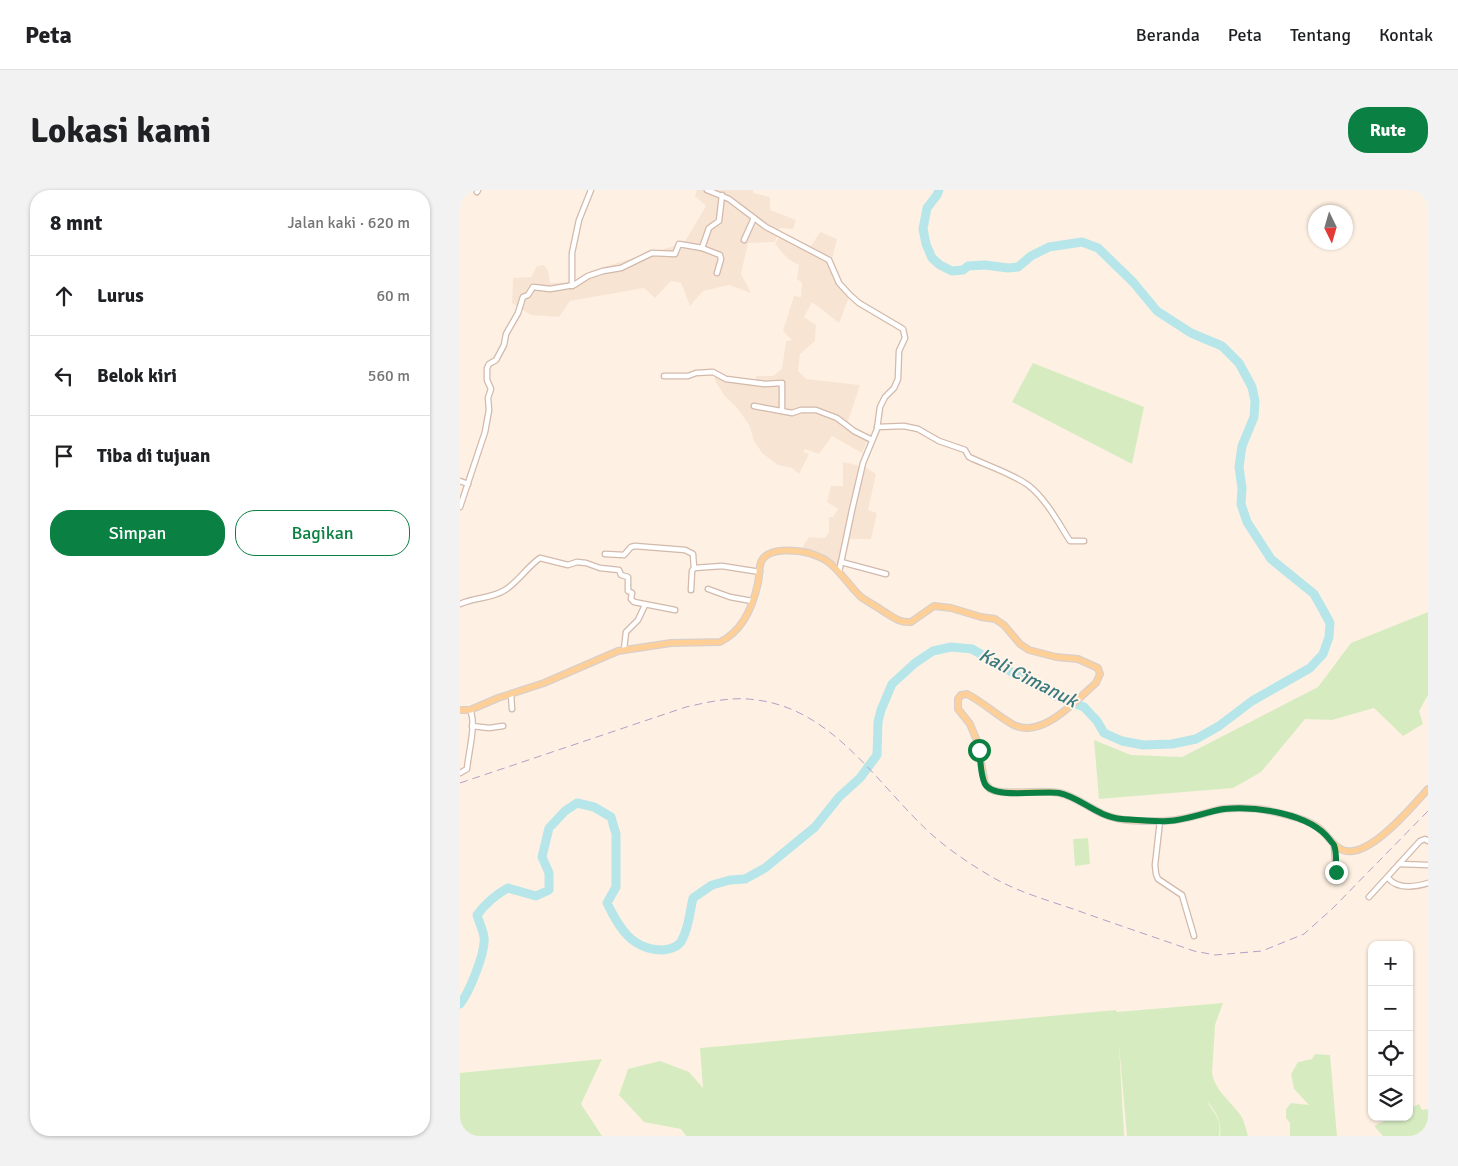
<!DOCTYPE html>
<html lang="id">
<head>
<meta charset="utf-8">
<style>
	:root { --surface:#fff; --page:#f2f2f2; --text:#202124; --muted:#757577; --line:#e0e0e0; --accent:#0b8043 }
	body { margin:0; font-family:Signika,sans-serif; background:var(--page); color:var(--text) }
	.controls { position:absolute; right:15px; bottom:15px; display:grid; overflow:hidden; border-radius:10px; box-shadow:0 1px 4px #0004 }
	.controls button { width:45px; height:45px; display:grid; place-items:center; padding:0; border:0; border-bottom:1px solid var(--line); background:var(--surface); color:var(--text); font:25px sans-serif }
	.compass { position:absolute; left:848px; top:15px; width:45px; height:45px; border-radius:50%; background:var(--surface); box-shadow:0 1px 4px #0004; rotate:175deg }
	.stop { position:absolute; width:15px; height:15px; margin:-11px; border:4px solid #0b8043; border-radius:50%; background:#fff }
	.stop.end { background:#0b8043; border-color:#fff; box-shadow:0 1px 5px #0008 }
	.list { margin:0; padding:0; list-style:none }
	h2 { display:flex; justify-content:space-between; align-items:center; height:65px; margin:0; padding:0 20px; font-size:21px }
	h2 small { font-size:16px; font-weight:400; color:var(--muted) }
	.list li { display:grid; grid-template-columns:32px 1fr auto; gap:15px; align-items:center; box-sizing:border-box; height:80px; padding:0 20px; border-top:1px solid var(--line) }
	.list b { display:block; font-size:19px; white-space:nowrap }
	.list em { font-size:16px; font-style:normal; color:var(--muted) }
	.actions { display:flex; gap:10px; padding:15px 20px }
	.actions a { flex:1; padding:11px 0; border:1px solid var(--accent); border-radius:20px; text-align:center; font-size:18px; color:var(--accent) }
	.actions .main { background:var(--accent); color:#fff }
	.icon { flex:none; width:28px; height:28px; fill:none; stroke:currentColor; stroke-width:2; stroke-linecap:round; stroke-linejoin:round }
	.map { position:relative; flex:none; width:968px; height:946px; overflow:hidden; border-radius:20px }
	header { display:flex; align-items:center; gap:30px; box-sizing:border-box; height:70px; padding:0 25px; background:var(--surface); border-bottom:1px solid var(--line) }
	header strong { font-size:24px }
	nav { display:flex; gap:28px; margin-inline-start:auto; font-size:18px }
	.intro { display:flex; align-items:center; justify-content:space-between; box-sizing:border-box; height:120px; padding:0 30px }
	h1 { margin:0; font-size:35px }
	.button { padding:12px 22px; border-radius:20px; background:var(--accent); color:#fff; font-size:18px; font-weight:700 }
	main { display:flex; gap:30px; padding:0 30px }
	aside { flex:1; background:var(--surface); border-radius:20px; box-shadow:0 1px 4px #0004 }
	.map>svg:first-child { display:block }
</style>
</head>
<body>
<header>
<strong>Peta</strong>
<nav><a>Beranda</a><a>Peta</a><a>Tentang</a><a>Kontak</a></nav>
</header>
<div class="intro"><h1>Lokasi kami</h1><a class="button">Rute</a></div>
<main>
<aside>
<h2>8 mnt<small>Jalan kaki · 620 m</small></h2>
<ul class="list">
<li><svg class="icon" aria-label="ahead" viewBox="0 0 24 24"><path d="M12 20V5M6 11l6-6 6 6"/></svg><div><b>Lurus</b></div><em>60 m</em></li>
<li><svg class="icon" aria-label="left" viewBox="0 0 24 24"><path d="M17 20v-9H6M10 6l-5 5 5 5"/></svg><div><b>Belok kiri</b></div><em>560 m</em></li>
<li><svg class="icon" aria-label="arrive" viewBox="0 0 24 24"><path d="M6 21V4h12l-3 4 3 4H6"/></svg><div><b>Tiba di tujuan</b></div></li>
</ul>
<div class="actions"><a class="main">Simpan</a><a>Bagikan</a></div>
</aside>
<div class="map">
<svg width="968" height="946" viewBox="0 0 968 946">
	<rect width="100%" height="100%" fill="#fef1e3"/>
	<!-- residential -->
	<g fill="#f8e4d3">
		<path d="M237,0h56v3l17,4v13l26,10 -3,9 -13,-1 -5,14 -27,1 -7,31 10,19 -22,-8 -26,6 -13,15 -9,-23 -10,-2 -16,17 -11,-10 -74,13 -11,16 -28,-2 -19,-12 1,-25 18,-1 6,-11 7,-1 4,6 2,12 25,-1 15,-11 94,-28 22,-37 -11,-10z"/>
		<path d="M322,42l29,14 9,-14 17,7 -5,20 3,19 14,19 -10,26 -27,-21 -8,15 12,8 -1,16 -15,13 -2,17 8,8 54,6 -14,42 22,12 -6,14 -30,-17 -13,18 -14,-5 -2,3 6,2 -10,20 -7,-6 -14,-3 -16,-12 -9,-14 -3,-13 -13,-18 -13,-13 -10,-16 4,-4 27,7 11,1v-7h17l9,-7 4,-28 6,-1 -9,-9 11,-35 7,1 1,-14 -5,-4 2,-14 -11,-6 -13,-15z"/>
		<path d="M383,272l22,5 11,7 -8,36 9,3 -6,26h-21l-6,26 -46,-11 11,-17 16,1 4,-6v-15h4l5,-8 -11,-7 4,-16h12z"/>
	</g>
	<!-- green -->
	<g fill="#d6ecc0">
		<path d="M573,173l111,44 -12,57 -120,-62z"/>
		<path d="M968,422v83l-9,16 4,13 -20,12 -29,-28 -42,12 -27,-1 -44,53 -28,16 -134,11 -5,-59 37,15 51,2 136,-70 33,-44z"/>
		<path d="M628,648l2,26 -15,2 -2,-27z"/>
		<path d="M763,813l-8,22 -3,48c3,17 17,27 27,40 5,6 7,16 9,23h-28c2,-15 -4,-24 -13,-35 7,14 15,16 12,35h-92l-8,-91 5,91h-438l-5,-7 -37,-7 -25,-27 9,-26 32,-8 29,11 14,16 -3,-40 416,-38 1,2z"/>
		<path d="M855,864l15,1 7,81h-47v-13l-4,-5v-9l5,-6 18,2 -15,-16 -3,-15 7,-12 14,-3z"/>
		<path d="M142,869l-21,45 21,32h-142v-63z"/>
		<path d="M959,914l3,6 6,-1v27h-45l-9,-10 19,-9h16v-8z"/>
	</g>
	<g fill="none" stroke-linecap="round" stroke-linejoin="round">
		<!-- river -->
		<path stroke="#b6e6e9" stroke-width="9" d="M0,814c9,-11 26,-52 24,-67 -1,-7 -5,-15 -7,-22 9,-12 18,-20 31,-27l28,8 13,-6v-17l-7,-16 7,-29 16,-17 12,-8 17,4 17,10 5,17v53l-9,16c12,25 25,47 56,47 7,-1 16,-3 19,-10 7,-13 8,-29 11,-42l19,-13 18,-5 15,-1 20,-11 50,-41 24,-30 21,-19 17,-23 1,-33 3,-12 11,-26 23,-21 18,-12 18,-4 21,2 57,33 33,17 22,8 13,14 7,12 18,8 21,4 29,-1 24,-5 23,-13 33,-25 58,-33 13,-14 6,-17 1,-14 -7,-13 -9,-16 -43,-35 -24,-37 -6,-18 1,-16 -3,-21 3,-21 12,-29 1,-16 -3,-14 -13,-24 -17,-17 -31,-13 -34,-22 -24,-29 -35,-34 -16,-6 -33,5 -18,9 -13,11 -10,1 -23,-3 -17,1 -5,4 -11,1 -12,-6 -8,-7 -6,-14 -3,-15 4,-21 10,-13 2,-5"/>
		<defs>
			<g id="minor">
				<path d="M247,0l22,9 37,28 63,33 10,23 11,12 9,8 44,26 2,9 -6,13 -1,28 -4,9 -9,9 -5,10 -3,22 -14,34 -11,47 -13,62"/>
				<path d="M17,2l1,-2"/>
				<path d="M284,50l10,-22"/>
				<path d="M242,58l18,7 1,4 -4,14"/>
				<path d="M112,96v-33l7,-33 12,-30"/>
				<path d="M204,186h24l8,-3 17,-1 13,7 39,5 17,-1v28"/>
				<path d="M294,216l38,7 9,-3h15l21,8 17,13 18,9"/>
				<path d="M417,237l27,-1 14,3 21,12 26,9 4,7c19,9 42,16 59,28 18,14 30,37 42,56h14"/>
				<path d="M0,291l8,3"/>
				<path d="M0,317l25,-75 4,-22 -1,-12 3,-9 -4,-9v-12l2,-4 7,-4 8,-15 2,-11 12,-21 5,-16 5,-2 5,-8 17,2 24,-4 14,-9 15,-5 18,-3 31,-15 23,1 4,-10 23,4 7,-20 10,-7 3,-26"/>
				<path d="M145,364l19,1 7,-8 4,-1 50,4 8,4 1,14"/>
				<path d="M381,372l45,12"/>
				<path d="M248,399l22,8 22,4"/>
				<path d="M231,400l1,-19 2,-3 28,-2 38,6"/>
				<path d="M0,414c15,-7 31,-5 45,-14 13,-8 22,-23 35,-32l28,7 9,-3 9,1 14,5 19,2 2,5 7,2v14l4,2 -1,6 3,3 41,8"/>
				<path d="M164,459l2,-17 12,-12 7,-15"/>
				<path d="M51,504l1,15"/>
				<path d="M12,536l17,2 14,-2"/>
				<path d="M0,583l7,-4c1,-15 10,-46 3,-59"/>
				<path d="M700,631l-5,44 1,9 2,5 24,16 12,41"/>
				<path d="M874,655l2,27"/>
				<path d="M939,674l29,1"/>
				<path d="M928,688c10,12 27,9 40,5"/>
				<path d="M909,707l51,-56 5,-2 3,2"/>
			</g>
			<path id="major" d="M0,520h10l28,-12 46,-15 74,-32 53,-8 49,-1c23,-11 33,-36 38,-59 2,-8 0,-16 4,-23 8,-13 35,-10 47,-7 6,2 12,4 18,8 13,9 22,25 34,36 7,5 15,9 22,14 10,6 16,12 28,11l23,-16 17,2 30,9 14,2 9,6 16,19 9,6 27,7 22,2 20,9 2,6 -4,9c-20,17 -55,58 -84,41 -16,-9 -29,-22 -45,-30l-6,1 -3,4v10l12,15 7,17 8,42 5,6 5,2c22,4 44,-2 65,2 14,3 28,14 41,20 18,9 40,8 60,8 19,0 37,-6 56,-11 15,-3 33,-2 49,0 17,4 40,8 54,19 10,8 17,25 33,22 24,-3 59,-44 75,-62"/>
		</defs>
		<!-- minor casing -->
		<use href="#minor" stroke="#d2b9ab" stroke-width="7"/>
		<!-- major casing -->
		<use href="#major" stroke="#d9cfcb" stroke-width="8"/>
		<!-- minor -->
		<use href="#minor" stroke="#fff" stroke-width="4.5"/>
		<!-- major -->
		<use href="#major" stroke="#ffcf98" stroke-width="5.5"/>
		<!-- rail -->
		<path stroke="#b2a0c8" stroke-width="1" stroke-dasharray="8 5" stroke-linecap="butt" d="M0,593l226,-76c23,-5 46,-11 71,-7 77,10 120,84 173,133 19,17 40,31 62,44 26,15 55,23 84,33 39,14 78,27 118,41l21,4 47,-4 42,-17 28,-25 96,-98"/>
	</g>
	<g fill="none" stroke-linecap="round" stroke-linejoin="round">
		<!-- route -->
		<path stroke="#0b8043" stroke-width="6" d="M519,560c2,11 1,24 6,34 9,16 57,6 74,9 21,4 38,24 63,26 15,1 31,3 46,2 19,-1 37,-9 56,-12 31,-3 86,4 106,31 0,1 4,4 4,5 3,8 2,19 2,27"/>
	</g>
	<g text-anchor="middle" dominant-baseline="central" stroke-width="4" stroke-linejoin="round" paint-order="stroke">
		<!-- water labels -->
		<g font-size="19" font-style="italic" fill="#3a797e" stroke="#fff5ea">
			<text transform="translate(568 488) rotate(27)">Kali Cimanuk</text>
		</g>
	</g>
</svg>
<div class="controls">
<button>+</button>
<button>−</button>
<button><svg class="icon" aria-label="locate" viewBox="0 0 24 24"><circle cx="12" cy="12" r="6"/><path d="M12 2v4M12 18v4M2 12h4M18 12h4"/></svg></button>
<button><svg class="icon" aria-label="layers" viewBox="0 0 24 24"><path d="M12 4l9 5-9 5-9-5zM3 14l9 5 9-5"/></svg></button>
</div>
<svg class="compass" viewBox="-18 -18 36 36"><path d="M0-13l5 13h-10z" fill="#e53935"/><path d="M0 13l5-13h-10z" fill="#757577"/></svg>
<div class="stop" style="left:519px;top:560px"></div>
<div class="stop end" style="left:876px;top:682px"></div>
</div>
</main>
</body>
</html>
